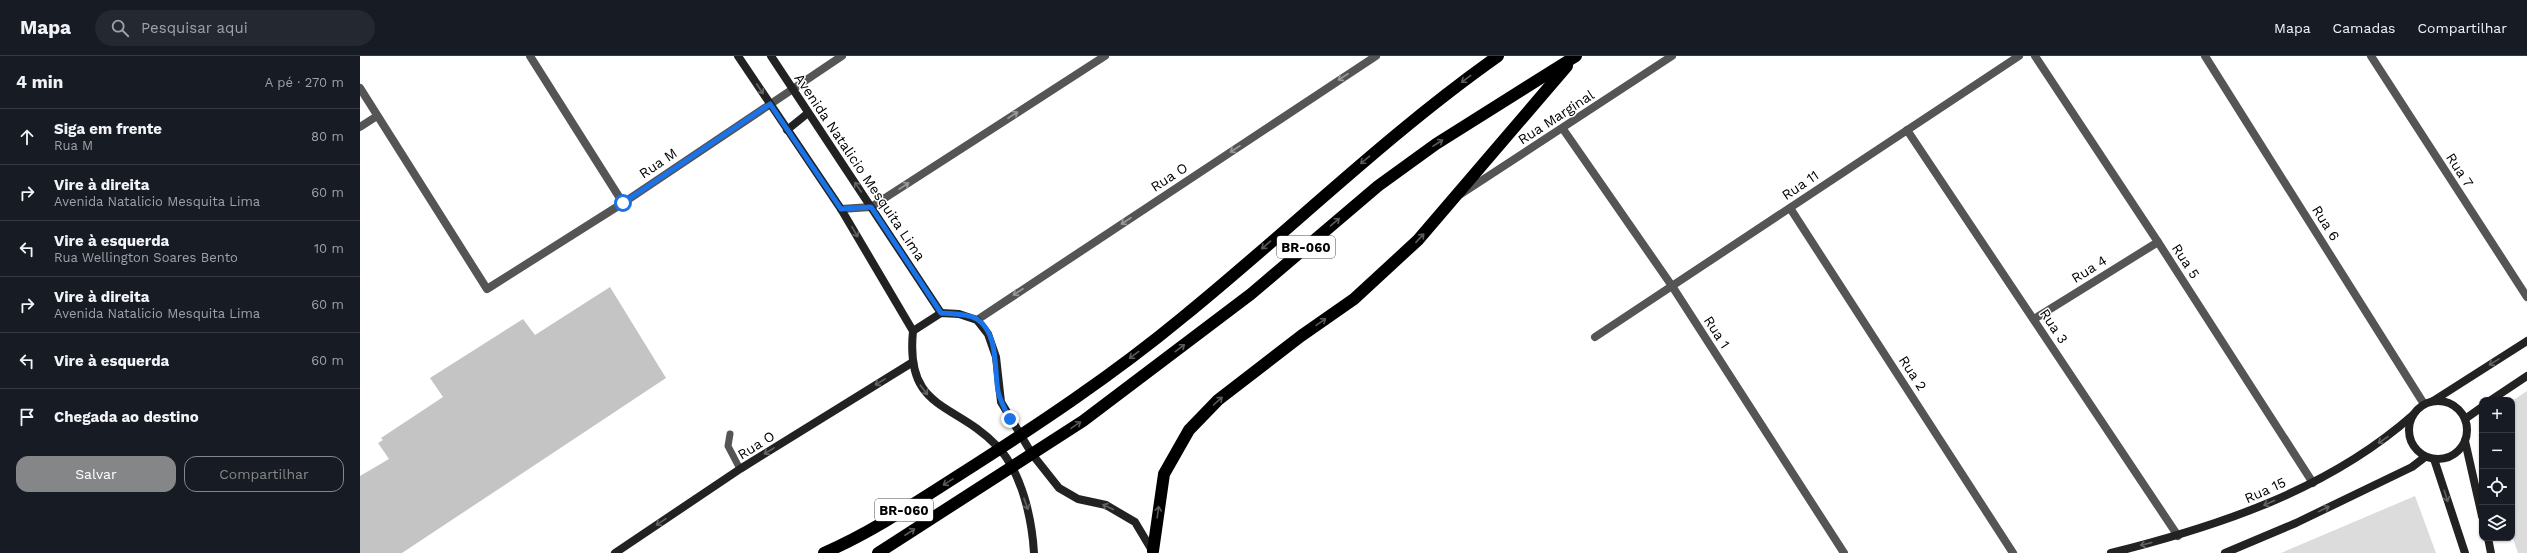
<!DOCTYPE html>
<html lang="pt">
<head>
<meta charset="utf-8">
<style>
	:root { --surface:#171b24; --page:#242831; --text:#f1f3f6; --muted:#9ea1a6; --line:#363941; --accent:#858687 }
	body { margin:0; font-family:"Work Sans",sans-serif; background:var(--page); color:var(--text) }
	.controls { position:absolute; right:12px; bottom:12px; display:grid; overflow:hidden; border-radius:8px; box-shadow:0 1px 3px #0004 }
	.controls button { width:36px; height:36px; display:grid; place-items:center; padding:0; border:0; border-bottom:1px solid var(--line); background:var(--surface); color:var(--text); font:20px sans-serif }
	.stop { position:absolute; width:12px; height:12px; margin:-9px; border:3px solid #1a73e8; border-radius:50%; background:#fff }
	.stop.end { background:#1a73e8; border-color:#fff; box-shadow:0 1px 4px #0008 }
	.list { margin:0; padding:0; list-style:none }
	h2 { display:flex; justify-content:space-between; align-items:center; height:52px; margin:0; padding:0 16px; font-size:17px }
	h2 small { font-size:13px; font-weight:400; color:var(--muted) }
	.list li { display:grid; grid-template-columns:26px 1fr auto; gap:12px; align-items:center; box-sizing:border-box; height:56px; padding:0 16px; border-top:1px solid var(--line) }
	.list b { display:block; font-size:15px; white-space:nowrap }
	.list p { margin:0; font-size:13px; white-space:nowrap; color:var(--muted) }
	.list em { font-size:13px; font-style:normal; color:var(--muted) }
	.actions { display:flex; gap:8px; padding:12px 16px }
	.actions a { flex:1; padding:9px 0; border:1px solid var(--accent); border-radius:12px; text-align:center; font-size:14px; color:var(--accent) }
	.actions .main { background:var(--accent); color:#fff }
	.icon { flex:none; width:22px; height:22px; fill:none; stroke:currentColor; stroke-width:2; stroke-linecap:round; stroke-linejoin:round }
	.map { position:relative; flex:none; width:2167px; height:497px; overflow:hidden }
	header { display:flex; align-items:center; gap:24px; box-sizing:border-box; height:56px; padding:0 20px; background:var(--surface); border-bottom:1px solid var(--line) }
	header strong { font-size:19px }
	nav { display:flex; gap:22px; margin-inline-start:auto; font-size:14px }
	.search { width:280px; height:36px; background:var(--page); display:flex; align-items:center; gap:10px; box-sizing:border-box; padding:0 14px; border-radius:22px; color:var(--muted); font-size:15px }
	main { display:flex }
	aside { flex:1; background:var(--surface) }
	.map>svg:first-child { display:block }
</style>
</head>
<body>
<header>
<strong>Mapa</strong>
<div class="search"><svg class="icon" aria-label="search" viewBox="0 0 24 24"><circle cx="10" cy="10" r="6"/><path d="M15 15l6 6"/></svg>Pesquisar aqui</div>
<nav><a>Mapa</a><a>Camadas</a><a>Compartilhar</a></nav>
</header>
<main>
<aside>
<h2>4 min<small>A pé · 270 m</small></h2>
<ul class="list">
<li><svg class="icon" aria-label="ahead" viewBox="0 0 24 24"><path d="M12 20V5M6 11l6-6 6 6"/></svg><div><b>Siga em frente</b><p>Rua M</p></div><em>80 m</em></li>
<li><svg class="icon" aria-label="right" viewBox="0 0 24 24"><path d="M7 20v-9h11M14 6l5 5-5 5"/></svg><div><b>Vire à direita</b><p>Avenida Natalicio Mesquita Lima</p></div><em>60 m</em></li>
<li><svg class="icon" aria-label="left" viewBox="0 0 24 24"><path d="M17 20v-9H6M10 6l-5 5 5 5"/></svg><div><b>Vire à esquerda</b><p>Rua Wellington Soares Bento</p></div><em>10 m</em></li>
<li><svg class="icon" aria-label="right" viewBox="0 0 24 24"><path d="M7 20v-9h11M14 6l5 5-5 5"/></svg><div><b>Vire à direita</b><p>Avenida Natalicio Mesquita Lima</p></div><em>60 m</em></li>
<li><svg class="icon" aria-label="left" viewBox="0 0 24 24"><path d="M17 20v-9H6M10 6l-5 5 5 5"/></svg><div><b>Vire à esquerda</b></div><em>60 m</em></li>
<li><svg class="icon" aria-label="arrive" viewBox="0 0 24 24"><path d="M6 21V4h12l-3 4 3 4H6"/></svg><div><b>Chegada ao destino</b></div></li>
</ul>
<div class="actions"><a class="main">Salvar</a><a>Compartilhar</a></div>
</aside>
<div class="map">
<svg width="2167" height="497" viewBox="0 0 2167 497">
	<rect width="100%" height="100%" fill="#fff"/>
	<!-- green -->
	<g fill="#dcdcdc">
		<path d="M2167,335v162h-9l-6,-17v-135z"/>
		<path d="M2055,440l21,57h-155z"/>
	</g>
	<!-- building -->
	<path fill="#c4c4c4" d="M250,231l56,91 -264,175h-42v-77l29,-17 -11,-16 5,-3 -2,-2 62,-41 -13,-19 93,-59 12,16z"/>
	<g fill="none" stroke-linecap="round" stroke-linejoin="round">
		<!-- lane -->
		<path stroke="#555" stroke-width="7" d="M370,378l-2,12 12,23"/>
		<!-- street -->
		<g stroke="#555" stroke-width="8">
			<path d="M170,0l93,147"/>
			<path d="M1675,0l123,186 155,241"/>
			<path d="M1845,0l219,348"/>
			<path d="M2011,0l156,241"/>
			<path d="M0,32l127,201 136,-86 219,-147"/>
			<path d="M0,71l17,-11"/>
			<path d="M1203,73l109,157 172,267"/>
			<path d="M1547,74l271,406"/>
			<path d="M1101,138l211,-138"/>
			<path d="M1430,152l223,345"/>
			<path d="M481,153l30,-2 234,-151"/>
			<path d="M1674,263l124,-77"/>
			<path d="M617,264l399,-264"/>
			<path d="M1235,281l424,-281"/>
		</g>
		<!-- secondary -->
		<g stroke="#222" stroke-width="8">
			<path d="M378,0l103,153 72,122"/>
			<path d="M411,0l170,257"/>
			<path d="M427,74l21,-17"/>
			<path d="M2131,344l36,-24"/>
			<circle cx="2078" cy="374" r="29"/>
			<path d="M2073,345l94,-60"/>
			<path d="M2105,363l17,-12"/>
			<path d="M2105,385l17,75"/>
			<path d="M2074,403l31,94"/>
			<path d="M2128,482l3,15"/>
			<path d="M255,497l125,-84 173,-107"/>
			<path d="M674,497c-2,-34 -12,-80 -36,-106 -43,-46 -93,-35 -85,-116l28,-18 18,1 18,6 11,14 8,23 5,45 31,52 27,34 19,11 28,6 29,17 18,30"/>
			<path d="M1751,497c108,-27 217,-63 302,-138"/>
			<path d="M1865,497l71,-30 116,-56 13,-10"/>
		</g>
		<!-- highway -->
		<g stroke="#000" stroke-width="12">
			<path d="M793,495l11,-77 25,-44 29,-30 83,-64 53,-37 64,-59 149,-174"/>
			<path d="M464,497c48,-21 91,-50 135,-78 77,-49 154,-100 224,-158 106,-86 203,-182 315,-261"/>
			<path d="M518,497l205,-132 168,-127 127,-108 58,-42 140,-88"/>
		</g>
	</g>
	<!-- one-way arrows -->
	<defs><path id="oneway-shaft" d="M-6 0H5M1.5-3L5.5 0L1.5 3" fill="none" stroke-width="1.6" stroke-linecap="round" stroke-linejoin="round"/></defs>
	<g stroke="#999">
		<use href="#oneway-shaft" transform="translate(983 21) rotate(147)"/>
		<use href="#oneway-shaft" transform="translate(653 59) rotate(-33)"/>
		<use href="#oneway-shaft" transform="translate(875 93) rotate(147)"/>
		<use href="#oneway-shaft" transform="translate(544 130) rotate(-33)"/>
		<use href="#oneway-shaft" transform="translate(766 165) rotate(147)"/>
		<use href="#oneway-shaft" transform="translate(658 236) rotate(147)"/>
	</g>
	<g stroke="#595959">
		<use href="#oneway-shaft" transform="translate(1106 23) rotate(143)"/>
		<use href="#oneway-shaft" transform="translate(1078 87) rotate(-33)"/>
		<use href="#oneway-shaft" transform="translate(1005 104) rotate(140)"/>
		<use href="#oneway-shaft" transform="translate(975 166) rotate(-40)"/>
		<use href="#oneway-shaft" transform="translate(1060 182) rotate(-47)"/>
		<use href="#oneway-shaft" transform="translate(906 189) rotate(139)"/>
		<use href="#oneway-shaft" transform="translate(961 266) rotate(-35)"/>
		<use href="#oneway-shaft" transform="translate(820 292) rotate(-37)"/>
		<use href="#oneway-shaft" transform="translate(774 299) rotate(143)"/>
		<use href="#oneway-shaft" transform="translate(858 345) rotate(-42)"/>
		<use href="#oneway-shaft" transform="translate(716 369) rotate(-34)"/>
		<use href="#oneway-shaft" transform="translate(588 426) rotate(148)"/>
		<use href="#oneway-shaft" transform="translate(798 456) rotate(-82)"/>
		<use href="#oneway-shaft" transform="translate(550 476) rotate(-33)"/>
	</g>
	<g stroke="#646464">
		<use href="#oneway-shaft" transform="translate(400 33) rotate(57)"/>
		<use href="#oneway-shaft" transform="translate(498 131) rotate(-124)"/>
		<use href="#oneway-shaft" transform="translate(495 176) rotate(60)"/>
		<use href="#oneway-shaft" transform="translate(2134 306) rotate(148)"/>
		<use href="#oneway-shaft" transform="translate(520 326) rotate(148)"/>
		<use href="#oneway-shaft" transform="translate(564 334) rotate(53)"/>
		<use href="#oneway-shaft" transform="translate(2023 384) rotate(146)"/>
		<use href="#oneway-shaft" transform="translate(409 395) rotate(148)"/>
		<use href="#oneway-shaft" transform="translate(2086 440) rotate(72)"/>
		<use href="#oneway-shaft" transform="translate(1909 447) rotate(156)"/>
		<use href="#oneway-shaft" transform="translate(666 448) rotate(70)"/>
		<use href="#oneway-shaft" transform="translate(748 451) rotate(-155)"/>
		<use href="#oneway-shaft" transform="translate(1964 453) rotate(-26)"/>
		<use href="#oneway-shaft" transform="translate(301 466) rotate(146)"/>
		<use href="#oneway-shaft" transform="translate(1786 488) rotate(166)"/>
	</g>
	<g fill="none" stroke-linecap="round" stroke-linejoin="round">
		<!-- route -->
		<path stroke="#1a73e8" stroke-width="5" d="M263,147l147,-99 71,105 30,-2 70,106c10,1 26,0 36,6 22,15 17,50 21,72 2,10 7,19 12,28"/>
	</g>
	<g text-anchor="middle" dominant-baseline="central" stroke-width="3" stroke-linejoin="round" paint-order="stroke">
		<!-- shield labels -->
		<g fill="#fff" stroke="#4c4c4c" stroke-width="1">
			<rect x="917" y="180" width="58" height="22" rx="3"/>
			<rect x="515" y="443" width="58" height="22" rx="3"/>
		</g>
		<g font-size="13" font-weight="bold" fill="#000">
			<text x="946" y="191">BR-060</text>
			<text x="544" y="454">BR-060</text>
		</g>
		<!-- street labels -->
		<g font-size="14" fill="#000" stroke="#fff">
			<text transform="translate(1196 61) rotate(-33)">Rua Marginal</text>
			<text transform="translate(298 107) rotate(-34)">Rua M</text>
			<text transform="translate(500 111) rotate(56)">Avenida Natalicio Mesquita Lima</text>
			<text transform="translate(2100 114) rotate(57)">Rua 7</text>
			<text transform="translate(809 121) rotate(-33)">Rua O</text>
			<text transform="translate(1440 129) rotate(-34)">Rua 11</text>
			<text transform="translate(1966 167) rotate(58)">Rua 6</text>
			<text transform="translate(1826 205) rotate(57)">Rua 5</text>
			<text transform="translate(1729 213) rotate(-32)">Rua 4</text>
			<text transform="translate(1694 270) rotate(56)">Rua 3</text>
			<text transform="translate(1357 276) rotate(57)">Rua 1</text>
			<text transform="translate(1553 317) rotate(57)">Rua 2</text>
			<text transform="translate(396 389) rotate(-32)">Rua O</text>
			<text transform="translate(1905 434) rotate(-24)">Rua 15</text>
		</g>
	</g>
</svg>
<div class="controls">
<button>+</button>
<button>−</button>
<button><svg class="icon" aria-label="locate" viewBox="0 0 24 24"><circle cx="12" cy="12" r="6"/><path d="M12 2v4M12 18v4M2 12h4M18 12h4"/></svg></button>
<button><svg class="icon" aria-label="layers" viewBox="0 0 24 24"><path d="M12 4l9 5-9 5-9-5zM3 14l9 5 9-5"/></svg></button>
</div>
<div class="stop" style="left:263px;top:147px"></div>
<div class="stop end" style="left:650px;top:363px"></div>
</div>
</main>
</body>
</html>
